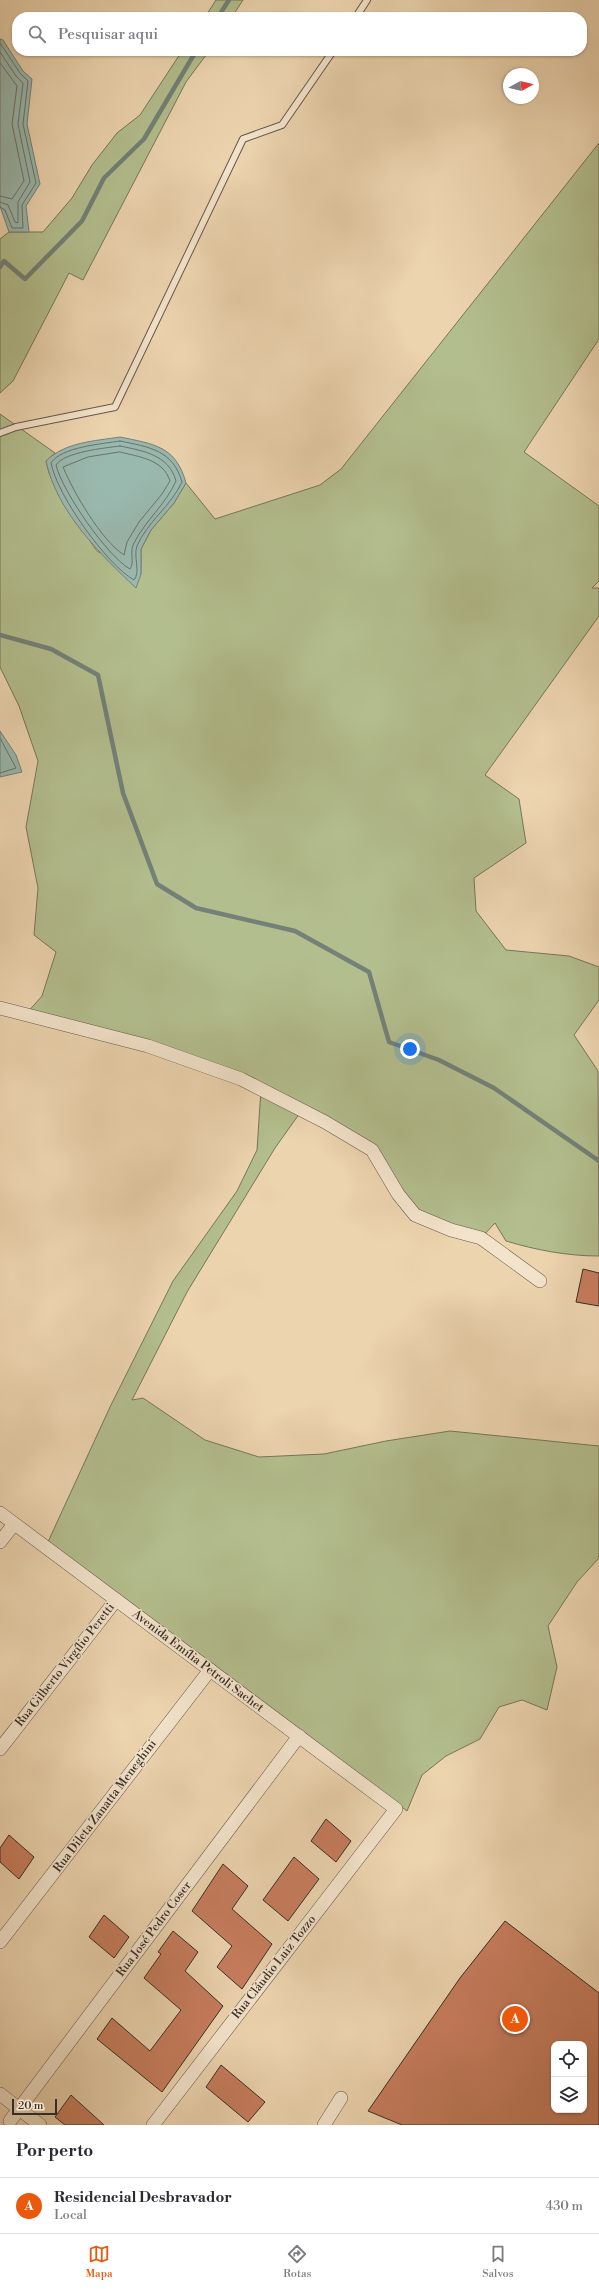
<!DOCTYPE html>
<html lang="pt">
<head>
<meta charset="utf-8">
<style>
	:root { --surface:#fff; --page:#f7f7f7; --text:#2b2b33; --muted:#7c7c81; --line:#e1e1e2; --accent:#ea580c }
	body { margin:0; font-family:"Libre Bodoni",serif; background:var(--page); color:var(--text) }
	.controls { position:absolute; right:12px; bottom:12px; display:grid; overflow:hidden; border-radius:8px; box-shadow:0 1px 3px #0004 }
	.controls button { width:36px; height:36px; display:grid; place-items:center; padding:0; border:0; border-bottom:1px solid var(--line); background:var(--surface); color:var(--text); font:20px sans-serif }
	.compass { position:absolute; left:503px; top:68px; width:36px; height:36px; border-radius:50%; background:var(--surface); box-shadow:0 1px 3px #0004; rotate:82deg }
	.scale { position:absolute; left:12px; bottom:10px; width:45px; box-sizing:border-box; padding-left:4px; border:2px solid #392e27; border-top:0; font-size:11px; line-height:14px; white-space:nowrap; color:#392e27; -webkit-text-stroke:3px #f3e3cb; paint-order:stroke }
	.you { position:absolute; left:410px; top:1049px; width:14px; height:14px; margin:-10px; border:3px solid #fff; border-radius:50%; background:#1a73e8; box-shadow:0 0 0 6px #1a73e833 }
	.badge { display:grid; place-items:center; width:26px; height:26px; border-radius:50%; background:var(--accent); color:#fff; font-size:13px; font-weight:700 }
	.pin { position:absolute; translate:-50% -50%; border:2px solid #fff; box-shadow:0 1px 4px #0006 }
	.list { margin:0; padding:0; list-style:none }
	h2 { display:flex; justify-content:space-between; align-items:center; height:52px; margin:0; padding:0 16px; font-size:17px }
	h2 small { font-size:13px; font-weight:400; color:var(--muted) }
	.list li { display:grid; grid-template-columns:26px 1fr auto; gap:12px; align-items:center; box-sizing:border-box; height:56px; padding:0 16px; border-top:1px solid var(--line) }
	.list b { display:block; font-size:15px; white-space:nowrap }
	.list p { margin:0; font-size:13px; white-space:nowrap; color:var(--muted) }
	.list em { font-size:13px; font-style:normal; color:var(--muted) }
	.icon { flex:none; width:22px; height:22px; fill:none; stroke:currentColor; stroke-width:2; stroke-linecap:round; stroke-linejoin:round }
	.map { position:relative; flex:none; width:599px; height:2125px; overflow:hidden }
	.search { position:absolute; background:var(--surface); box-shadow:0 1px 3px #0004; left:12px; right:12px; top:12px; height:44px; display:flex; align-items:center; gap:10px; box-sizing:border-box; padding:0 14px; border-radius:16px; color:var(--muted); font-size:15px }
	.sheet { height:108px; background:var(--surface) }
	nav { display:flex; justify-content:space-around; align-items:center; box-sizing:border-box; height:56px; border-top:1px solid var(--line); background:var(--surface); font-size:11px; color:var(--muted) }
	nav a { display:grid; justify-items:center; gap:2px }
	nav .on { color:var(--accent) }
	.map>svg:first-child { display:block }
</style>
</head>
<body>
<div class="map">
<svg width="599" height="2125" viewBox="0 0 599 2125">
	<rect width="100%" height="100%" fill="#ecd4af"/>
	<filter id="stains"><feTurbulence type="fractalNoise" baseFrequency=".005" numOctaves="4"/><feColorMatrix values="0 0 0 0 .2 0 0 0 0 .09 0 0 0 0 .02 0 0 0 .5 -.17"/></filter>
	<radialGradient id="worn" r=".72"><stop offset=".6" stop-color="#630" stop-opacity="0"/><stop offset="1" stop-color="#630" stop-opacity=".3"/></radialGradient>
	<!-- green -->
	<g fill="#b3be8e" stroke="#76765a">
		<path d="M216,0h27l-11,17h-27z"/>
		<path d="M182,51h27l-23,31 -103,198 -14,-7 -56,108 -13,12v-154l9,-7h34l29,-34 20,-33 25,-32 23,-18z"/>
		<path d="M599,143v196l-75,113 75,54v75l-7,7h7v28l-114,159 34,24 7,44 -52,35 2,33 30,39 63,6 30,11v33l-25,35 24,36 1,185c-32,0 -63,-6 -93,-15l-11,-18 -14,15 -66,-23 -43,-65 -70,-40 -27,38 -88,144 -55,108 11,-2 62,42 54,17 65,-3 62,-13 64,-10 149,15v112l-22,24 -29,44 9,41 -10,43 -25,-10 -23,7 -19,32 -34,17 -24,19 -15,36 -360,-267 63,-137 63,-126 64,-90 20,-41 4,-61 -20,-10 -215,-65 16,-18 14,-44 -22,-17 4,-47 -12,-61 12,-66 -19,-55 -19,-39v-253l55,39 -9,8 3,12 18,35 30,43 44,23v-25l10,-19 23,-27 12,-20 29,36 105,-34 21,-16z"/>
	</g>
	<!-- water -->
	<g fill="#99b8ae" stroke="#738178">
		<path d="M0,39l3,1 20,31 9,8 -5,45 13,60 -14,22 3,26h-20l-9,-26z"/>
		<path d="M120,437c34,7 56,9 66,46l-12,20 -23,27 -10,19v25l-5,14c-36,-34 -79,-76 -90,-127 19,-19 49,-20 74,-24z"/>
		<path d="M0,731l16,24 6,17 -22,5z"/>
	</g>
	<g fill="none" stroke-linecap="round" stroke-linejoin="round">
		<!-- shore -->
		<g stroke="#69736a" stroke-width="1">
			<path d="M0,43l20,30 8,8 -5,43 13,59 -14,22 1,23h-11l-7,-18 -5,-3"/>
			<path d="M0,52l16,24 7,7 -5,41 12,58 -12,20v21l-3,-1 -7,-17 -8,-3"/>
			<path d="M0,63l17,23 -5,38 12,57 -12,18 -12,-3"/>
			<path d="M120,441c29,6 53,9 62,41 -11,24 -35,40 -45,64 -4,11 4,25 -3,34 -28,-16 -77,-85 -83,-117 10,-16 51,-19 69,-22z"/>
			<path d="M120,446c24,5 49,9 56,35 -10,23 -31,40 -42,62 -5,8 1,20 -4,26 -23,-13 -68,-78 -74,-104 8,-13 49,-17 64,-19z"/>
			<path d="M120,452c19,5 43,7 50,29l-8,13 -23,28 -12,20 -3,13c-23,-15 -50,-62 -61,-88l25,-10z"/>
			<path d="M0,738l16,30 -16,5"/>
		</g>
		<!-- stream -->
		<g stroke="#738178" stroke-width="4.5">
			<path d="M218,17l11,-17"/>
			<path d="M0,267l4,-6 21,18 57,-58 22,-43 40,-39 52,-88"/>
			<path d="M0,635l51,14 47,26 25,118 34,91 39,24 99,23 74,41 20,70 50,18 55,28 105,73"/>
		</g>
	</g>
	<!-- building -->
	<g fill="#c77d5e" stroke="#392e27" fill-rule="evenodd">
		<path d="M583,1269l16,4v33l-23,-4z"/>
		<path d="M326,1819l25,22 -15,21 -25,-21z"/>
		<path d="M9,1835l25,22 -15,22 -19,-17v-14z"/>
		<path d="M294,1857l25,22 -31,42 -25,-21z"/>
		<path d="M223,1864l25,22 -16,23 40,35 -30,45 -25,-22 15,-21 -40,-35z"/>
		<path d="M104,1915l25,22 -15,21 -25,-21z"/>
		<path d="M505,1921l94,72v132h-197l-34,-14 92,-133zM554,2044h30v66h-30z"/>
		<path d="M173,1931l25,21 -13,19 38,35 -61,86 -65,-53 15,-21 38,33 31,-41 -37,-32 17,-24 -3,-2z"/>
		<path d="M221,2065l44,37 -17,20 -42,-35z"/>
		<path d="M71,2095l33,30h-39l-10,-8z"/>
	</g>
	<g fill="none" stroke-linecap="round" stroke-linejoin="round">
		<defs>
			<g id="lane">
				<path d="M356,17l11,-17"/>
				<path d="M0,433l16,-6 99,-20 128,-268 39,-14 51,-74"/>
			</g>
			<g id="street">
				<path d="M0,1008l148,38 93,33 84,43 47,28 26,44 17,21 36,15 30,8 59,43"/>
				<path d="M0,1513l396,296 -243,316"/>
				<path d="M0,1542l14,-18"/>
				<path d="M0,1749l116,-149"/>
				<path d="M0,1942l210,-272"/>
				<path d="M0,2094l40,31"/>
				<path d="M10,2121l289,-385"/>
				<path d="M324,2125l17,-27"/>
			</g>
		</defs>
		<!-- lane casing -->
		<use href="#lane" stroke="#665849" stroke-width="8"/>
		<!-- street casing -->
		<use href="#street" stroke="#665849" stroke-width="14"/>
		<!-- lane -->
		<use href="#lane" stroke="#f3e3cb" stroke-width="6"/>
		<!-- street -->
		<use href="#street" stroke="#f3e3cb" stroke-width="13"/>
	</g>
	<g text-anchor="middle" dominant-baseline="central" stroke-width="3" stroke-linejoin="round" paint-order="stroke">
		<!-- street labels -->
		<g font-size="12" fill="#392e27" stroke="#f3e3cb">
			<text transform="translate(198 1661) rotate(37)">Avenida Emília Petroli Sachet</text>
			<text transform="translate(65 1665) rotate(-52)">Rua Gilberto Virgílio Peretti</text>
			<text transform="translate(105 1806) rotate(-53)">Rua Dileta Zanatta Meneghini</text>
			<text transform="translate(154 1929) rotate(-53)">Rua José Pedro Coser</text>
			<text transform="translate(274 1967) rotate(-52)">Rua Cláudio Luiz Tozzo</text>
		</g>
	</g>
	<rect width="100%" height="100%" filter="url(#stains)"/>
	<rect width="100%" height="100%" fill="url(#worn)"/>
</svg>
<div class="controls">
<button><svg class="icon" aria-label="locate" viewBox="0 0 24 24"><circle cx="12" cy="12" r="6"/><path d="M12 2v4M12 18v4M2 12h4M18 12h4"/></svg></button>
<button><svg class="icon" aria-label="layers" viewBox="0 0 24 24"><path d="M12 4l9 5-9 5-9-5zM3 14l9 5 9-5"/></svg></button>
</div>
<svg class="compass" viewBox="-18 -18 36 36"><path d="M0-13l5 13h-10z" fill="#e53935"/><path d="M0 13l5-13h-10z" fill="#7c7c81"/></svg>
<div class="scale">20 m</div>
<div class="you"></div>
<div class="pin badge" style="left:515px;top:2019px">A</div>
<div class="search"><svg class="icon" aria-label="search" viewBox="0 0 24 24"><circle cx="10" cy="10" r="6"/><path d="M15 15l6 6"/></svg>Pesquisar aqui</div>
</div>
<section class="sheet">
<h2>Por perto<small></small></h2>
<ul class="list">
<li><span class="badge">A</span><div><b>Residencial Desbravador</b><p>Local</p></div><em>430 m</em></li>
</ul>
</section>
<nav>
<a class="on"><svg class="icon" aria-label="map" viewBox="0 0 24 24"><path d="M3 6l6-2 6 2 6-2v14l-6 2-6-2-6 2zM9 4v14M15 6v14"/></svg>Mapa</a>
<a><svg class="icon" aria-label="directions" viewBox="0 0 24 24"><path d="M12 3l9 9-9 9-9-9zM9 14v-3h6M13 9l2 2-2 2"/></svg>Rotas</a>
<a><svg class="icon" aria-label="saved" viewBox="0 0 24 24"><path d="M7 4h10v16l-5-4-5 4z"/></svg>Salvos</a>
</nav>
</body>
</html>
